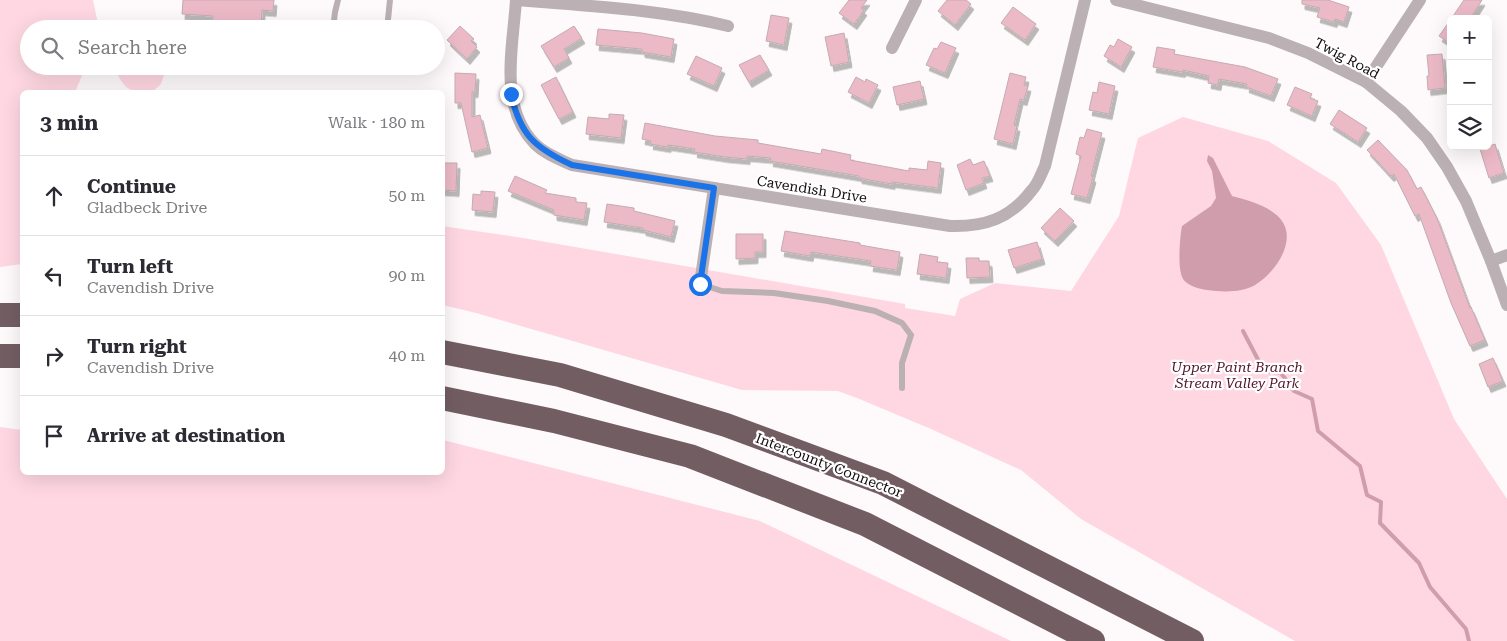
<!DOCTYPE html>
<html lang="en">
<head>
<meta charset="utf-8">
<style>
	:root { --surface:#fff; --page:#f7f7f7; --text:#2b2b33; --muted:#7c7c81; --line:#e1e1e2 }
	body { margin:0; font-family:"Roboto Serif",serif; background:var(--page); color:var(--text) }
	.controls { position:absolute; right:15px; top:15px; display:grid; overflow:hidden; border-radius:8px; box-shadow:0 5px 20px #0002 }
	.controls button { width:45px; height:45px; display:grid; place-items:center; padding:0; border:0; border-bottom:1px solid var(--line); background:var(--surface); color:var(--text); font:25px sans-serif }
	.stop { position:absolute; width:15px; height:15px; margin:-11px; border:4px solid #1a73e8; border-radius:50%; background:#fff }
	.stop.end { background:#1a73e8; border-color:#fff; box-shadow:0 1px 5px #0008 }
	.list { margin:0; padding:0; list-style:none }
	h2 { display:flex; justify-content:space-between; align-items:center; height:65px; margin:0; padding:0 20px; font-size:21px }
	h2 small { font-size:16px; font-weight:400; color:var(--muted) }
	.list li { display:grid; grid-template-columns:32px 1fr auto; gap:15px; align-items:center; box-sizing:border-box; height:80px; padding:0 20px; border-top:1px solid var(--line) }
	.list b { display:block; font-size:19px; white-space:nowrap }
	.list p { margin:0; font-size:16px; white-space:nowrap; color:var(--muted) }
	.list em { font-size:16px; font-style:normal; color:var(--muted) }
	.icon { flex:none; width:28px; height:28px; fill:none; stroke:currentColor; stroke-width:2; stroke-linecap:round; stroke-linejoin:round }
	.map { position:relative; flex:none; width:1507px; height:641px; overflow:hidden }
	.search { position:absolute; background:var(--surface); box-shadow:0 5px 20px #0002; left:20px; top:20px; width:425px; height:55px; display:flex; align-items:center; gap:12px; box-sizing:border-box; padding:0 18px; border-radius:28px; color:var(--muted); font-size:19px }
	.panel { position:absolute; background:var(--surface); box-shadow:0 5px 20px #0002; left:20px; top:90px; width:425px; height:385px; border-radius:8px }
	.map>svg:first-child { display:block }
</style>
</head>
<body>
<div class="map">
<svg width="1507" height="641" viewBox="0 0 1507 641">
	<defs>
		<filter id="shadow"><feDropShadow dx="3" dy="5.5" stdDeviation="0" flood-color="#0004"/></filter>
	</defs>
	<rect width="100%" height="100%" fill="#fef9fa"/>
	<!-- green -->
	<g fill="#fed7e2">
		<path d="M0,0h93l6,29h-70v37h57l-11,26h-53v172l-22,3z"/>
		<path d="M113,66h25v3l27,3 -4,12 -9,8c-26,1 -27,-4 -39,-26z"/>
		<path d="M1183,117l85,24 68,42 45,62 73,174 53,80v142h-212l-214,-122 -60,-49 -90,-41 -74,-31 -19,-7 -96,-1 -266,-77 -33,-8 -1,-79 81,12 382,66v4l50,8 5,-17 35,-16 76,8 48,-75 19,-78z"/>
		<path d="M0,427l22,3v42h420l1,-32 317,81 251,120h-1011z"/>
	</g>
	<!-- water -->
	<path fill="#cf9dab" d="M1208,155l5,3 19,38c15,4 41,11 50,25 15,21 -8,53 -27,64 -14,8 -33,7 -48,5 -8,-1 -19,-4 -24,-11 -6,-10 -3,-42 -1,-53l29,-20 5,-8 -4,-27 -5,-10z"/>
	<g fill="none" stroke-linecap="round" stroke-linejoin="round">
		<!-- stream -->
		<path stroke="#cf9dab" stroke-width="4" d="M1243,331l21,40 17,2 13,18 18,8 6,32 42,35 7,29 14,7 -1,21 39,40 11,24 36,42 3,12"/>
	</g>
	<!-- building -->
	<g fill="#ecb9c7" stroke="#c3abb1" filter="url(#shadow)">
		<path d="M183,0h91l-1,11 -11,-1 -1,19h-35l1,-4h-15l1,-9 -31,-2z"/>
		<path d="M849,0h18l-6,8 3,2 -10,14 -15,-11z"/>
		<path d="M947,0h19l5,4 -16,21 -17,-14z"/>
		<path d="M1302,0h26l21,7 -5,15 -9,-3 -1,3 -17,-5 3,-9 -18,-4z"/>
		<path d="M1464,0h18l-12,19h-19z"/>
		<path d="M1013,7l23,17 -11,16 -24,-17z"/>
		<path d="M771,15l18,3 -5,27 -18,-4z"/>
		<path d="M1451,19v25l-12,-8z"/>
		<path d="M460,26l14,13 -3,2 6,6 -10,12 -20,-19z"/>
		<path d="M574,26l8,12 -18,11 5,9 -15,9 -13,-21z"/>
		<path d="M598,29l44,4 32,6 -3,18 -29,-5v-3l-46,-4z"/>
		<path d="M844,33l5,29 -18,4 -6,-29z"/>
		<path d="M1118,39l14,8 -11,20 -17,-11 6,-11 4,2z"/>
		<path d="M941,42l15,6 -11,25 -19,-8 8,-17 3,1z"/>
		<path d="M1157,47l18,3 -1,4 71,13 33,12 -7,17 -25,-9 1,-3 -28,-5 -1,6 -10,-2 1,-7 -26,-6 -1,2 -29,-5z"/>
		<path d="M1442,54l3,34 -17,2 -1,-14h2l-2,-21z"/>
		<path d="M760,55l9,15 -20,12 -10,-17z"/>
		<path d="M696,56l26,12 -8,18 -27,-12z"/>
		<path d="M455,73l21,1 -1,18h-3v25l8,-2 8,33 -16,4 -11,-49h-6z"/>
		<path d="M1010,73l16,4 -2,8 4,1 -4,14 -4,-1 -6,26 3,1 -4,18 -19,-5z"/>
		<path d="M556,77l17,35 -14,7 -18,-34z"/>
		<path d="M856,77l9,5 1,-3 12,6 -9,18 -21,-11z"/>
		<path d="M920,81l4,18 -27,6 -4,-18z"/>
		<path d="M1099,82l16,4 -6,28 -20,-4 4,-18 4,1z"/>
		<path d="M1295,87l17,7 -2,4 8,3 -6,15 -25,-11z"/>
		<path d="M1339,110l28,18 -9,14 -28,-18z"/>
		<path d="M609,114l15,1 -3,23 -35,-4 2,-17 21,2z"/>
		<path d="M645,123l70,13 43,4v3l63,11 1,-5 29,6 -1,5 59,11v-3l18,2 1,-9 13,2 -3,25 -46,-6v2l-33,-6v-2l-89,-15 1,-3 -24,-2v3l-22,-2 -31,-5 1,-3 -27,-4v2l-18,-3 1,-3 -9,-2z"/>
		<path d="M1087,129l15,4 -11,43 2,1 -6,21 -16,-4 10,-38 -5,-2 4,-17 4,1z"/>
		<path d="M1378,140l29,30 10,19 4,-2 16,31 33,90 1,-1 14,33 -15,6 -19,-43 -32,-89 -4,2 -21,-42 -3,2 -24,-26z"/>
		<path d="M1495,144l9,29 -15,5 -9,-29z"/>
		<path d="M970,159l3,6 11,-4 6,15 -8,2 2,5 -18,7 -9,-25z"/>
		<path d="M442,163h15l-1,28 -14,-1z"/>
		<path d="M515,176l32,14 -2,3 31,5v4l11,1 -3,17 -30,-5v-5l-46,-19z"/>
		<path d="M481,191l14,1 -2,20 -21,-2 1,-16 8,1z"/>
		<path d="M607,204l27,4v3l41,10 -4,16 -28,-7v-2l-39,-6z"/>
		<path d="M1060,208l14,13 -19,20 -14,-13z"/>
		<path d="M785,231l75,12v2l40,7 -3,18 -27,-4 1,-5 -60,-9 -1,4 -29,-5z"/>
		<path d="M736,234h27v18h-8v6l-19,1z"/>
		<path d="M1037,242l5,17 -28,9 -6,-18z"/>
		<path d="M920,254l18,3 -1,5 11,1 -2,15 -29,-4z"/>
		<path d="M966,258h13v3h10l1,16 -23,1z"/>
		<path d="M1493,358l10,23 -15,6 -9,-23z"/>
	</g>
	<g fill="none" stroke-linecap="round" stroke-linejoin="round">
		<!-- lane -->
		<g stroke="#bbb0b3" stroke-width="6">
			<path d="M333,29l2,-17 3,-12"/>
			<path d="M387,29l3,-29"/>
			<path d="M700,284l22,7 52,2 54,8 47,10 27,12 9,12 -9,28v25"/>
		</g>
		<!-- street -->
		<g stroke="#bbb0b3" stroke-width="12">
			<path d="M1116,0l153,38 39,15 58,29 35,29 26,27 20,29 19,34 25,60 16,44"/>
			<path d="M728,26c-69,-17 -141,-20 -212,-26 -3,48 -18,106 19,144 10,10 24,15 37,21l378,61c34,1 60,-7 82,-36 6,-6 9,-16 13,-24l40,-166"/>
			<path d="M892,48l24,-48"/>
			<path d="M1366,82l54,-82"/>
			<path d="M1491,261l16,-6"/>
			<path d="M700,284l14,-96"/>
		</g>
		<!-- highway -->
		<g stroke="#725d63" stroke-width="24">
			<path d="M0,315h22"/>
			<path d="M442,352l118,23 166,50 157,58 309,158"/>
			<path d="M0,356h22"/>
			<path d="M442,398l112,23 136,35 175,68 228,117"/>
		</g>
	</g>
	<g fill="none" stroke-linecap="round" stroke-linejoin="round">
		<!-- route -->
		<path stroke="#1a73e8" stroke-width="6" d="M511,94c9,41 24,54 61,71l142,23 -14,96"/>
	</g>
	<g text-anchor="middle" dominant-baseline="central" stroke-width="4.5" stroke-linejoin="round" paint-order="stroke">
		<!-- street labels -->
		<g font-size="14" fill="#11090b" stroke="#fff">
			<text transform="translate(1347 58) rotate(28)">Twig Road</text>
			<text transform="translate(812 189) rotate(9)">Cavendish Drive</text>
			<text transform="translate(829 465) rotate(21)">Intercounty Connector</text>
		</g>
		<!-- park labels -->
		<g font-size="14" font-style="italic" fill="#51152d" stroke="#fff">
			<text x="1237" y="367">Upper Paint Branch<tspan x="1237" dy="16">Stream Valley Park</tspan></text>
		</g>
	</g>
</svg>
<div class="controls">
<button>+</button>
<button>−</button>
<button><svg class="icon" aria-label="layers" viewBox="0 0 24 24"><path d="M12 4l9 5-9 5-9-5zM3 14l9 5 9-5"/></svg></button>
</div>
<div class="stop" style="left:700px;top:284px"></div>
<div class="stop end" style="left:511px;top:94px"></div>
<div class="search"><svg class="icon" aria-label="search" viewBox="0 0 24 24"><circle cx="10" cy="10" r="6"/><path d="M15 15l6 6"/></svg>Search here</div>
<section class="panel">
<h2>3 min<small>Walk · 180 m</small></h2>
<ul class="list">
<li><svg class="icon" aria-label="ahead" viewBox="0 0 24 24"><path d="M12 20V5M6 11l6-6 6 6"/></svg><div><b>Continue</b><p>Gladbeck Drive</p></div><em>50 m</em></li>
<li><svg class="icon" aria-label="left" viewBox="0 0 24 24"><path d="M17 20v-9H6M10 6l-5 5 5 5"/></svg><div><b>Turn left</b><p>Cavendish Drive</p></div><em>90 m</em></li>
<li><svg class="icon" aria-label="right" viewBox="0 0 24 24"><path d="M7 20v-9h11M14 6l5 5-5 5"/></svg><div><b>Turn right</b><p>Cavendish Drive</p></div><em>40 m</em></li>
<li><svg class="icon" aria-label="arrive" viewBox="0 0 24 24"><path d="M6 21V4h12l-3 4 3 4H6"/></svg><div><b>Arrive at destination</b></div></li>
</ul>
</section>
</div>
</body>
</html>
